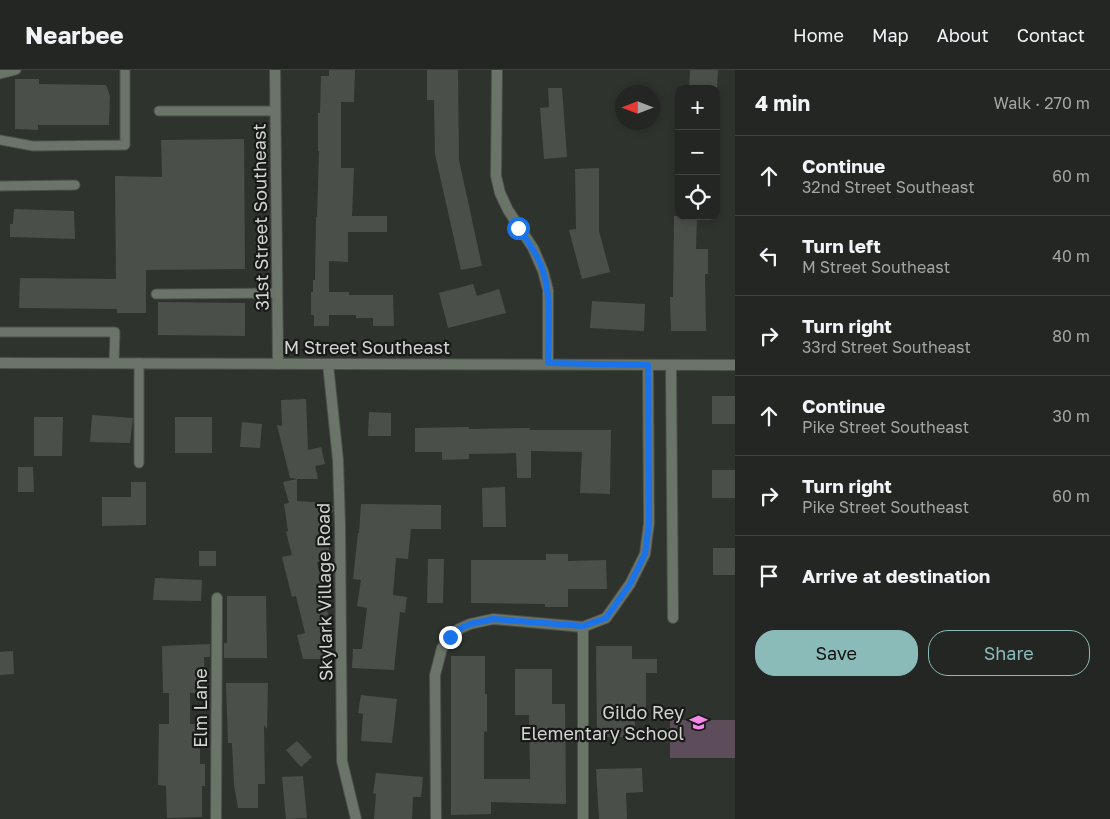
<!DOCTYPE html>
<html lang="en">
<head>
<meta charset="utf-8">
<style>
	:root { --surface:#232622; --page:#2b2e2a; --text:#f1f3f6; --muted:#a3a5a5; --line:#404340; --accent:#8bbbb9 }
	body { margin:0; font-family:"Golos Text",sans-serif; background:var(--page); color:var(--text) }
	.controls { position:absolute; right:15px; top:15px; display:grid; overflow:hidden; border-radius:10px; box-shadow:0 2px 8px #0003 }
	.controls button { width:45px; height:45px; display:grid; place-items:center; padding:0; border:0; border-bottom:1px solid var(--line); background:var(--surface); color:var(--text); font:25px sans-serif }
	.compass { position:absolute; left:615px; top:15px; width:45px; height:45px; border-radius:50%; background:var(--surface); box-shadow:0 2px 8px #0003; rotate:270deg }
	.stop { position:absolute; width:15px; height:15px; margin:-11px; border:4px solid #1a73e8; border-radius:50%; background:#fff }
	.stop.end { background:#1a73e8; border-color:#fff; box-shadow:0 1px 5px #0008 }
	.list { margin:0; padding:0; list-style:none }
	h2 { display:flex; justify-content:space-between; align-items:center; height:65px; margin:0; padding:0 20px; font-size:21px }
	h2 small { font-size:16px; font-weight:400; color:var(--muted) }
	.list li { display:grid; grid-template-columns:32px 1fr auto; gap:15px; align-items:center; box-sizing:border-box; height:80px; padding:0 20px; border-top:1px solid var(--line) }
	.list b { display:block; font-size:19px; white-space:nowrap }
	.list p { margin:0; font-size:16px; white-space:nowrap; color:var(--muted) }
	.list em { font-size:16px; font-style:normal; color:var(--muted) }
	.actions { display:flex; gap:10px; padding:15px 20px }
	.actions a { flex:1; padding:11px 0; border:1px solid var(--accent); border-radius:20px; text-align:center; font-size:18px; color:var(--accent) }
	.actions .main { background:var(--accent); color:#111 }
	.icon { flex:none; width:28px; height:28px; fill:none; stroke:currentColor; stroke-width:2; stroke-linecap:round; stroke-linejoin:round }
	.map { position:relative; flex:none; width:735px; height:749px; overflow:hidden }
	header { display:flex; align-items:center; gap:30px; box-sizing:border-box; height:70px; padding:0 25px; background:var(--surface); border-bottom:1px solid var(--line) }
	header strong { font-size:24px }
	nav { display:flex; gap:28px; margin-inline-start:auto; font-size:18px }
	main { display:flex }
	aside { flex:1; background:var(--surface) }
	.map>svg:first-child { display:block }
</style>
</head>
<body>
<header>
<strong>Nearbee</strong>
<nav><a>Home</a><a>Map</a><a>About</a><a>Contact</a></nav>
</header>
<main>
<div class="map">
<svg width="735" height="749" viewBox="0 0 735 749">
	<rect width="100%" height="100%" fill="#2f332e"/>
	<!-- green -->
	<rect fill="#5d4d5a" x="670" y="650" width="65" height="38"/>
	<!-- building -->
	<g fill="#4b4f4a">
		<path d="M329,0h26l-1,32h-13v66h13l-2,48h35v16h-39v30l-19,-1v31h20v3h44l1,31h-21v-8h-17v-3h-27v11h-15v-11h-3v-23h2v-12h2l1,-63h1l2,-66h-1v-38h2l1,-37h8z"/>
		<path d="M427,0h31l1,90 23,106 -21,4 -26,-116 -1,-54h-7z"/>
		<path d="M690,0h28l-1,19h-28z"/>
		<path d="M15,9h24v5l67,1 4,11 -1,29h-71v5l-23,-1z"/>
		<path d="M548,18h14l5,69 -23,2 -4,-51 9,-1z"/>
		<path d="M244,69l1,130 -99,1v43h-29v-4l-98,-1 1,-30 96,1 -1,-103 47,1 -1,-37z"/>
		<path d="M599,98v63l11,41 -28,7 -13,-49 7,-1 -1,-60z"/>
		<path d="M14,139l60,2 1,28 -65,-2v-13h3z"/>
		<path d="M674,146h23l-1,33h12v25h-3l1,57h-35l-1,-34h3z"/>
		<path d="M473,214l4,12 22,-7 7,24 -58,15 -9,-35z"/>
		<path d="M592,231l53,3 -1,27 -54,-3z"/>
		<path d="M158,232l87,1v33l-87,-1z"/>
		<rect x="712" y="326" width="23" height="28"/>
		<path d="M306,329l2,51 13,-3 4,17 -10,2 3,13h-21v22l35,2 1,9 -11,2 9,45 -14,3 11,53 -7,2 6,22 -7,2 6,18h-23l-6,-24 8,-2 -9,-37 -4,1 -10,-40 10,-2 -6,-23 2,-1 -4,-27 5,-1 -6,-21 14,-3 -7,-1 -13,-53 5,1 -1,-26z"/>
		<path d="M369,342l22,1v23h-23z"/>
		<path d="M92,345l41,3 -3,25 -40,-1z"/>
		<path d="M34,347h29l-1,39h-28z"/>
		<rect x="175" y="347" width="37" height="36"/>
		<path d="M242,352l20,2 -2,24 -20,-1z"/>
		<path d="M469,357v2l61,-1v2h81l-1,64 -30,-1 2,-41 -51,-1v27h-14l-1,-25 -47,1v5l-27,1v-8h-27v-24z"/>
		<path d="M18,397h15l1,25h-16z"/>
		<rect x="712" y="400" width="23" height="28"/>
		<path d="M131,412h15v43l-44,1v-29h29z"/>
		<path d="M505,417l1,40h-23l-1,-39z"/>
		<path d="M361,434l80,1v24h-30l-3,30 -12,-1 -3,37 14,2 -2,16 -5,-1 -6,58 -42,-2 1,-19h9l5,-41 -10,-2 4,-26 -8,-1 5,-46h1z"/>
		<rect x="713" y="478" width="22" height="27"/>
		<rect x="199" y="481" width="17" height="15"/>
		<path d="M546,484h22v7l38,-1 1,29h-39v18h-23v-3l-74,-1v-43h75z"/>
		<path d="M428,489h16l-1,44h-16z"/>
		<path d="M155,508l47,2 -1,21 -48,-1z"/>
		<path d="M227,526h39l1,62h-43v-15h3z"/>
		<path d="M210,574v13h-6l1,37 -15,-1v31h10v40h5v22h-3v31l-35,1 -1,-32 -8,-1 1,-61h10v-31h-6l-1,-47z"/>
		<path d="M596,576h36v13h25v14h-11v35h-11v29h-38z"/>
		<path d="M13,581l1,23 -14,1v-23z"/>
		<path d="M451,586h34v38h2v38l-3,-1v48h46l-1,-64h-14v-46h37v35h13l1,100 -75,-2v12l-40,1z"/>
		<path d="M226,613h42l-1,46 -3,-4 1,59h-7v24h-20l-4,-23 -2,-42h-4z"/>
		<path d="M361,625l36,4 -5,44 -31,-2 2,-27 -5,-1z"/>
		<path d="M297,671l15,16 -11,10 -15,-17z"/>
		<path d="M642,698l1,24 -17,1 1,26h-28l-3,-50z"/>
		<path d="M376,703l47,4 -2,20h-8l-1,22h-38l2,-25 -3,-1z"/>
		<path d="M303,706l4,42 -21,1 -4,-42z"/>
	</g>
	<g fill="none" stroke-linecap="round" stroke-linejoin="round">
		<defs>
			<g id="service">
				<path d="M0,4l16,-4"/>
				<path d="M159,41h116"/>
				<path d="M0,70l33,6 92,-1v-75"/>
				<path d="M0,116l75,-1"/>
				<path d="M156,224l121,-1"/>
				<path d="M0,262h115l-1,31"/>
				<path d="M139,293v100"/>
			</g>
			<g id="minor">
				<path d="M275,0l3,294"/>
				<path d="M497,0l-1,106 4,17 8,17 25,38 10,23 5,19v73"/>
				<path d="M328,294l10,96 2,66 2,235 14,58"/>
				<path d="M671,295l2,253"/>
				<path d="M216,749l1,-221"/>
				<path d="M436,749l-1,-144 7,-27 8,-11 9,-8 11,-5 23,-5 90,8 23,-9 24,-34 15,-30 4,-31 -1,-158"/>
				<path d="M583,749v-192"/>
			</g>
			<path id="tertiary" d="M0,293l735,2"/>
		</defs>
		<!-- service casing -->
		<use href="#service" stroke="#4c504b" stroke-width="11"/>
		<!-- minor casing -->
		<use href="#minor" stroke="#4c504b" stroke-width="12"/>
		<!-- tertiary casing -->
		<use href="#tertiary" stroke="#4c504b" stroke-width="12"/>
		<!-- service -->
		<use href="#service" stroke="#6b7469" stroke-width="9"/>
		<!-- minor -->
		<use href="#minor" stroke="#6b7469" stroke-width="10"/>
		<!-- tertiary -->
		<use href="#tertiary" stroke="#6b7469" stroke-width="10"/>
	</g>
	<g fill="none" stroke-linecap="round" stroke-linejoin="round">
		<!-- route -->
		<path stroke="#1a73e8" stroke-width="6" d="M450,567l9,-8 11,-5 23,-5 90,7 23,-8 24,-34 15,-30 4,-31 -1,-158 -100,-2c0,-28 4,-65 -5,-92 -5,-16 -15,-30 -25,-43"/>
	</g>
	<!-- icons -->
	<defs>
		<symbol id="school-bare" viewBox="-9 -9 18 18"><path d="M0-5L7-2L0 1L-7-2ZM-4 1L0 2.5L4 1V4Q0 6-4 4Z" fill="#f788ec" stroke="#181a18" stroke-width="2.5" paint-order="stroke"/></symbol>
	</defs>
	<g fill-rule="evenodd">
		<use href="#school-bare" x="686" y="640" width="25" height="25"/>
	</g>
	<g text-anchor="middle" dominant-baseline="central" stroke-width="4.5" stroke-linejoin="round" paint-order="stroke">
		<!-- street labels -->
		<g font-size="18" fill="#d2d4d1" stroke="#181a18">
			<text transform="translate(260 147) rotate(-91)">31st Street Southeast</text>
			<text x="367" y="277">M Street Southeast</text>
			<text transform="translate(324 522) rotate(-91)">Skylark Village Road</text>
			<text transform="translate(200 638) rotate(-90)">Elm Lane</text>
		</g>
		<!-- poi labels -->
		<g font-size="18" fill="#d2d4d1" stroke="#181a18" text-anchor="end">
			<text x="684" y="642">Gildo Rey<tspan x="684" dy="21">Elementary School</tspan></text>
		</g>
	</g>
</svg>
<div class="controls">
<button>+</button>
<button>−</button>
<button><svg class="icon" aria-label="locate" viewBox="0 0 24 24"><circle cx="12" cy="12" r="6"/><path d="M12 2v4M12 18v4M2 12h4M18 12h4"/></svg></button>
</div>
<svg class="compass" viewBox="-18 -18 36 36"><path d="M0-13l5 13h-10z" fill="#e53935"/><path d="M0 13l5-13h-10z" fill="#a3a5a5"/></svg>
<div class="stop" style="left:518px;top:158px"></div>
<div class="stop end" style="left:450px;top:567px"></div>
</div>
<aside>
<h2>4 min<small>Walk · 270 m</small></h2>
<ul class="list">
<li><svg class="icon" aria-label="ahead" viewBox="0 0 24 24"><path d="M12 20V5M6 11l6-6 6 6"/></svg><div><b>Continue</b><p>32nd Street Southeast</p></div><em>60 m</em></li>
<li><svg class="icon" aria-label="left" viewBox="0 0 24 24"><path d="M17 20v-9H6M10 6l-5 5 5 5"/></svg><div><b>Turn left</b><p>M Street Southeast</p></div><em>40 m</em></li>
<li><svg class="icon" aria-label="right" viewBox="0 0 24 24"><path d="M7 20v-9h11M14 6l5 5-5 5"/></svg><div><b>Turn right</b><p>33rd Street Southeast</p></div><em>80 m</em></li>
<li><svg class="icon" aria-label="ahead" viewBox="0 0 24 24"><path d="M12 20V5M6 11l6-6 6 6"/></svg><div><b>Continue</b><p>Pike Street Southeast</p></div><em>30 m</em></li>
<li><svg class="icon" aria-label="right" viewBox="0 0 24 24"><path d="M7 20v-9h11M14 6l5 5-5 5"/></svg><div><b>Turn right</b><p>Pike Street Southeast</p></div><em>60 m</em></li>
<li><svg class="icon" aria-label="arrive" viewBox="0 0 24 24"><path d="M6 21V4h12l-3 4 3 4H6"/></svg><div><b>Arrive at destination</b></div></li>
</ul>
<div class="actions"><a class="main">Save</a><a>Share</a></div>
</aside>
</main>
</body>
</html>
